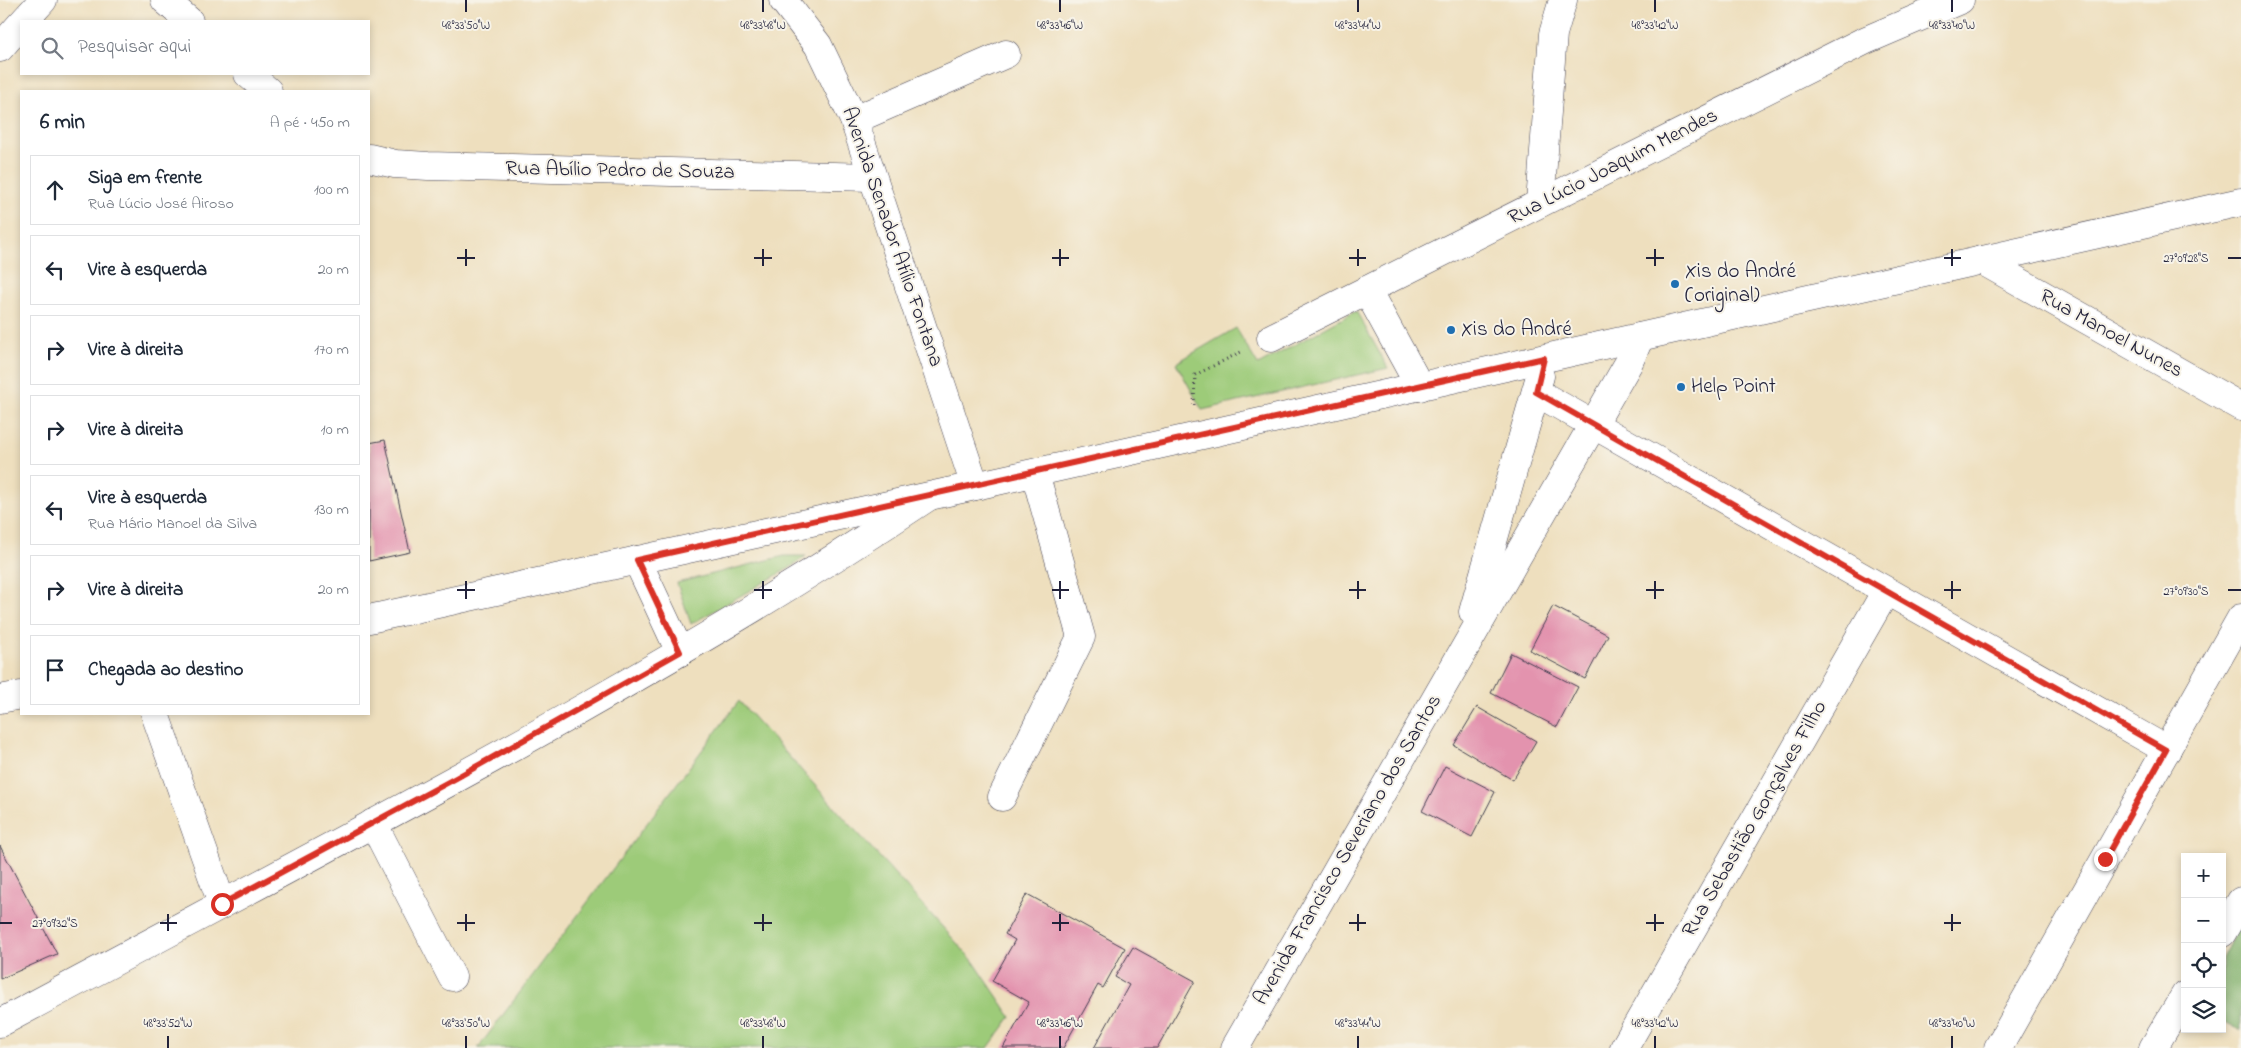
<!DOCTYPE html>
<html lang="pt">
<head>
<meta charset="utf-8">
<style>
	:root { --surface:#fff; --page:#f6f6f7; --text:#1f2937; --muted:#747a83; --line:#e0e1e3 }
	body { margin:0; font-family:"Indie Flower",sans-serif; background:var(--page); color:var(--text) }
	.controls { position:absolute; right:15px; bottom:15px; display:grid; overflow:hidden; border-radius:0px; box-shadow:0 2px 8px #0003 }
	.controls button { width:45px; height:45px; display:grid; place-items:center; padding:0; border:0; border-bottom:1px solid var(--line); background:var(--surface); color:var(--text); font:25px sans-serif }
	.stop { position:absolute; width:15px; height:15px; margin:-11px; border:4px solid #d93025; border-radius:50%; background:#fff }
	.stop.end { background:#d93025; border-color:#fff; box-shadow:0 1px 5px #0008 }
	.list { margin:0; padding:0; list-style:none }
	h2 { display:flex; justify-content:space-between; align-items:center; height:65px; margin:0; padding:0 20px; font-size:21px }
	h2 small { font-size:16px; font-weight:400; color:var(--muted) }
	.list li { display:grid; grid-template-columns:32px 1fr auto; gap:15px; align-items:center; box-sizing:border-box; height:70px; margin:0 10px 10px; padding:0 10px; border:1px solid var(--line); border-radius:0px }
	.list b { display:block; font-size:19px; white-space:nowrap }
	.list p { margin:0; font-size:16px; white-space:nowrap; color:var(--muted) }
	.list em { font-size:16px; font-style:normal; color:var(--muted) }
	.icon { flex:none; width:28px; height:28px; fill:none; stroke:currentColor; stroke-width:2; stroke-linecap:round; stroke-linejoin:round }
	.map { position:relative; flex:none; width:2241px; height:1048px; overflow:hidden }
	.search { position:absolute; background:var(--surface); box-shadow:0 2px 8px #0003; left:20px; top:20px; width:350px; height:55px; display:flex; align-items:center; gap:12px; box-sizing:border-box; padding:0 18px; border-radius:0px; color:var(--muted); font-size:19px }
	.panel { position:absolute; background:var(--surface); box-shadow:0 2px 8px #0003; left:20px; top:90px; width:350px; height:625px; border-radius:0px }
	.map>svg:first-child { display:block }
</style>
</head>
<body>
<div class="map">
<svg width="2241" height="1048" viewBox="0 0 2241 1048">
	<rect width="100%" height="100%" fill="#f7f3e8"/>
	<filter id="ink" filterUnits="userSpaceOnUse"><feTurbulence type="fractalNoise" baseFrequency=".02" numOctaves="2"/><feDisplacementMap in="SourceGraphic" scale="10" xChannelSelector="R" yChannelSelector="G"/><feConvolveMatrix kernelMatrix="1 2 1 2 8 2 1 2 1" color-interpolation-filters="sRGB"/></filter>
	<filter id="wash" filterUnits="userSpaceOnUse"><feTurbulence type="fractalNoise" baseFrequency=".0096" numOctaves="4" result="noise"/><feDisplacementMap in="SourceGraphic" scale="20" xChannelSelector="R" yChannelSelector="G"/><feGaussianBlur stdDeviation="1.12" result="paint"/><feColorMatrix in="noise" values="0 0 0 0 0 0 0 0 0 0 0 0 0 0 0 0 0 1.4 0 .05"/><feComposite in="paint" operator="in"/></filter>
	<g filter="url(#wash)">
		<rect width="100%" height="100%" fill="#eedfbe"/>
		<!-- green -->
		<g fill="#9dcb79" stroke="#60765a">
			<path d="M1356,311l32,57 -186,42 -26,-47 60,-35 22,37z"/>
			<path d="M784,556h22l-15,11 -100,57 -14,-41z"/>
			<path d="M739,701l235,261 37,55 -23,31h-510z"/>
		</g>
		<!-- forest -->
		<path fill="#7eaf69" stroke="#506852" d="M2241,921v110l-19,-11v-62z"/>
		<g id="blocks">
			<!-- building -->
			<g fill="#e393ae">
				<path d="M385,440l25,112 -41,9v-118z"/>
				<path d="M1553,606l55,29 -23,44 -55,-29z"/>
				<path d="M1511,653l67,34 -21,40 -66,-34z"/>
				<path d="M1477,707l59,34 -23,39 -59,-35z"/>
				<path d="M1445,766l50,26 -23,45 -50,-26z"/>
				<path d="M0,846l57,108 -57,25z"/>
				<path d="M1027,894l98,54 -22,40 -5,-3 -35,63h-60l26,-46 -37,-21 23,-41 -10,-6z"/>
				<path d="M1133,947l62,34 -38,67h-63l35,-63 -14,-8z"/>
			</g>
		</g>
	</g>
	<g filter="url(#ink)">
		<use href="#blocks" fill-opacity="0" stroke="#413e4f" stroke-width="1"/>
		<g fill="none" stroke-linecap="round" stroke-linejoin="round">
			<defs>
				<g id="street">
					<path d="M165,0l24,21"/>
					<path d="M24,21l19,-21"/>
					<path d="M0,48l21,-24"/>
					<path d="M248,74l20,17"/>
					<path d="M854,120l152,-66"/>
					<path d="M369,158l26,6 33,2 444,11"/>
					<path d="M1540,203l13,-169 10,-34"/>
					<path d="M1981,260l260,147"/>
					<path d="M1271,338l96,-48"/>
					<path d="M1420,387l-53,-97 497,-249 96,-41"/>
					<path d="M1536,392l631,358"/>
					<path d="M637,560l43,92"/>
					<path d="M1473,612l67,-236"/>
					<path d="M155,714l67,190"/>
					<path d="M1002,797l79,-160 -46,-164"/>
					<path d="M373,823l79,154"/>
					<path d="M2222,933l19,-32"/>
					<path d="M0,1023c313,-169 632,-328 928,-526"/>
					<path d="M1235,1048l393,-684 12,-27"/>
					<path d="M1624,1048l262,-457"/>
					<path d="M1998,1048l243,-430"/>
					<path d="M2153,1048l32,-53"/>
				</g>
				<g id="secondary">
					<path d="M783,0l35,45 36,75 121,366"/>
					<path d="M369,619l606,-133 1266,-284"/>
					<path d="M0,699l21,-4"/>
				</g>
			</defs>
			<!-- street casing -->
			<use href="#street" stroke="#413e4f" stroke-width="29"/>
			<!-- secondary casing -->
			<use href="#secondary" stroke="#413e4f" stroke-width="29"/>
			<!-- path -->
			<path stroke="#413e4f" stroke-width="3" stroke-dasharray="1 4" stroke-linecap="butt" d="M1194,405l1,-30 48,-24"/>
			<!-- street -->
			<use href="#street" stroke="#fff" stroke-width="28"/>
			<!-- secondary -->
			<use href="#secondary" stroke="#fff" stroke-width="28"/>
		</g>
	</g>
	<g fill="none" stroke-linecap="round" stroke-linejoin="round" filter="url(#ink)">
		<!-- route -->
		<path stroke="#d93025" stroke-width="6" d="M222,904l234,-126 224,-126 -43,-92 907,-202 -8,34 630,358 -61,109"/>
	</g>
	<!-- ticks -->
	<path fill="none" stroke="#22223b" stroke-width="2" d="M466,0v12M763,0v12M1060,0v12M1358,0v12M1655,0v12M1952,0v12M466,249v17M763,249v17M1060,249v17M1358,249v17M1655,249v17M1952,249v17M457,258h18M754,258h18M1052,258h17M1349,258h17M1646,258h18M1944,258h17M2228,258h13M466,581v18M763,581v18M1060,581v18M1358,581v18M1655,581v18M1952,581v18M457,590h18M754,590h18M1052,590h17M1349,590h17M1646,590h18M1944,590h17M2228,590h13M168,914v17M466,914v17M763,914v17M1060,914v17M1358,914v17M1655,914v17M1952,914v17M0,923h12M160,923h17M457,923h18M754,923h18M1052,923h17M1349,923h17M1646,923h18M1944,923h17M168,1036v12M466,1036v12M763,1036v12M1060,1036v12M1358,1036v12M1655,1036v12M1952,1036v12"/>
	<!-- markers -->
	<g fill="#1f6fb2" stroke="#f7f3e8" stroke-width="2">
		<circle cx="1675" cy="284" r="5"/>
		<circle cx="1451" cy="330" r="5"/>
		<circle cx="1681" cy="387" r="5"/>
	</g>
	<g text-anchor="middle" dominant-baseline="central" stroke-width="4" stroke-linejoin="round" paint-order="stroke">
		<!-- street labels -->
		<g font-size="21" fill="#22223b" stroke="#f7f3e8">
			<text transform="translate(1613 167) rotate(-27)">Rua Lúcio Joaquim Mendes</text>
			<text transform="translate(620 171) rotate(1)">Rua Abílio Pedro de Souza</text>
			<text transform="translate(892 237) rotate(71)">Avenida Senador Atílio Fontana</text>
			<text transform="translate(2111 334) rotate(29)">Rua Manoel Nunes</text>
			<text transform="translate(1755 819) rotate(-60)">Rua Sebastião Gonçalves Filho</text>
			<text transform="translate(1348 850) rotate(-60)">Avenida Francisco Severiano dos Santos</text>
		</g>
		<!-- poi labels -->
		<g font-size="21" fill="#22223b" stroke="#f7f3e8" text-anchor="start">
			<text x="1685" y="272">Xis do André<tspan x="1685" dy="24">(original)</tspan></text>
			<text x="1461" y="330">Xis do André</text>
			<text x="1691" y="387">Help Point</text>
		</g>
	</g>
	<g font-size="12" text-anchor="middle" fill="#22223b" stroke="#f7f3e8" stroke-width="4" stroke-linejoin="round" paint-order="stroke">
		<text x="466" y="29">48°33'50"W</text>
		<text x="763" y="29">48°33'48"W</text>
		<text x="1060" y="29">48°33'46"W</text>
		<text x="1358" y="29">48°33'44"W</text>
		<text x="1655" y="29">48°33'42"W</text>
		<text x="1952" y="29">48°33'40"W</text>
		<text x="2186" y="262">27°09'28"S</text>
		<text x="2186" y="595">27°09'30"S</text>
		<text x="55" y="927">27°09'32"S</text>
		<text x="168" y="1027">48°33'52"W</text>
		<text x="466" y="1027">48°33'50"W</text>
		<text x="763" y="1027">48°33'48"W</text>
		<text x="1060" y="1027">48°33'46"W</text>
		<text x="1358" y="1027">48°33'44"W</text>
		<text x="1655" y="1027">48°33'42"W</text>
		<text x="1952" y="1027">48°33'40"W</text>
	</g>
</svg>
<div class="controls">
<button>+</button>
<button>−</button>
<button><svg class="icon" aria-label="locate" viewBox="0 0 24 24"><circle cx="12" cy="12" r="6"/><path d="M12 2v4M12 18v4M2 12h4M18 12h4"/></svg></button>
<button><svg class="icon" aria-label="layers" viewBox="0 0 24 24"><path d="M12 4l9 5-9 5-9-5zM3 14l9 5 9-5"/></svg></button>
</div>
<div class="stop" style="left:222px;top:904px"></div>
<div class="stop end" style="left:2105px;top:859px"></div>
<div class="search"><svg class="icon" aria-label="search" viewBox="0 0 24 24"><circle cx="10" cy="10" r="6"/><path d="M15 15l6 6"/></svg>Pesquisar aqui</div>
<section class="panel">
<h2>6 min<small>A pé · 450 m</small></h2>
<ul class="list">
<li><svg class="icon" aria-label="ahead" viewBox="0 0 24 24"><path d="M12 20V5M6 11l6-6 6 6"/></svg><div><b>Siga em frente</b><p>Rua Lúcio José Airoso</p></div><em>100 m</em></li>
<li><svg class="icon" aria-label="left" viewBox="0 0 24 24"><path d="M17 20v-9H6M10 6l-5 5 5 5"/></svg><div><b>Vire à esquerda</b></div><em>20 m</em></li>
<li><svg class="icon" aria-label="right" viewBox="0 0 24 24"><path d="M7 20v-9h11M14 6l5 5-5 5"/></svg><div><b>Vire à direita</b></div><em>170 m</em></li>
<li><svg class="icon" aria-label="right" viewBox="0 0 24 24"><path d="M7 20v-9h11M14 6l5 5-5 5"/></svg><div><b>Vire à direita</b></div><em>10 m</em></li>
<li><svg class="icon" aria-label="left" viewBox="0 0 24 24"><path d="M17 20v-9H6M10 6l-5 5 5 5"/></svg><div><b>Vire à esquerda</b><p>Rua Mário Manoel da Silva</p></div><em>130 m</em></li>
<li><svg class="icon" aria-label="right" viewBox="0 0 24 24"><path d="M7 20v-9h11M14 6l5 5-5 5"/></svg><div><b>Vire à direita</b></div><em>20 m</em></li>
<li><svg class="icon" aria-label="arrive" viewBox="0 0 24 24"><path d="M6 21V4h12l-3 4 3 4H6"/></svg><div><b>Chegada ao destino</b></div></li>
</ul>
</section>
</div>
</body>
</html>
